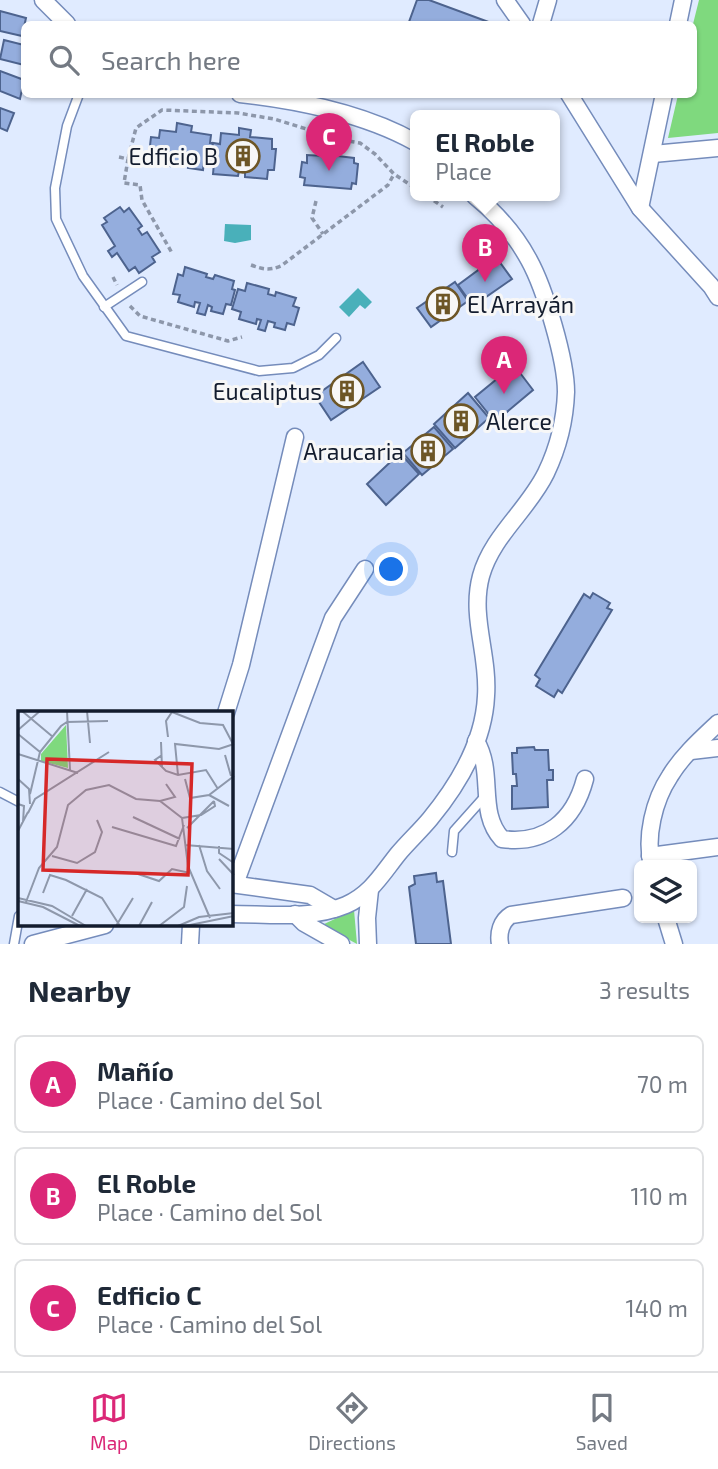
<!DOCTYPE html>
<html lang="en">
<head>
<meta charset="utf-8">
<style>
	:root { --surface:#fff; --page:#f6f6f7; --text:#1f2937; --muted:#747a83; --line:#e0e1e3; --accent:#db2777 }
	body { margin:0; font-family:"Exo 2",sans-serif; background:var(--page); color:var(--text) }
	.controls { position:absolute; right:21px; bottom:21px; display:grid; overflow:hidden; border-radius:10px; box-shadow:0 2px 5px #0004 }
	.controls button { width:63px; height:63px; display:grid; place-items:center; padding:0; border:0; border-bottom:2px solid var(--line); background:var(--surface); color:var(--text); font:35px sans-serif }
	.you { position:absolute; left:392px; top:570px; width:24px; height:24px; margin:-18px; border:5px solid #fff; border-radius:50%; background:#1a73e8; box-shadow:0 0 0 10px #1a73e833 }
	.badge { display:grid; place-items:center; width:46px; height:46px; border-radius:50%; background:var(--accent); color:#fff; font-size:23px; font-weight:700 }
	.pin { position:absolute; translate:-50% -58px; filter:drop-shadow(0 2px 4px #0008) }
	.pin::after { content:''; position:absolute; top:37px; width:24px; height:21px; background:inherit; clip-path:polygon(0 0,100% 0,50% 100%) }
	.popup { position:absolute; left:410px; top:110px; width:150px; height:91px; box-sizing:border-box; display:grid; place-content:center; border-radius:10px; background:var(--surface); filter:drop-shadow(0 2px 5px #0005); font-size:23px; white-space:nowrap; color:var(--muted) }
	.popup b { font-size:26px; color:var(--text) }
	.popup::after { content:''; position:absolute; left:50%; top:100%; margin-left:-14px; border:14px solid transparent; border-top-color:var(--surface) }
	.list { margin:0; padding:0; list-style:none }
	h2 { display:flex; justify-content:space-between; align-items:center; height:91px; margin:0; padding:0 28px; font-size:30px }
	h2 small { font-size:23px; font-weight:400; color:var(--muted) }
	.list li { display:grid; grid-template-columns:46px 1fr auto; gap:21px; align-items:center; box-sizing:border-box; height:98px; margin:0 14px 14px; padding:0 14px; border:2px solid var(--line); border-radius:10px }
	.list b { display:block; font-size:26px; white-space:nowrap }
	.list p { margin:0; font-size:23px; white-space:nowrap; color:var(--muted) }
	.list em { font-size:23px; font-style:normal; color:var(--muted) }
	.icon { flex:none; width:38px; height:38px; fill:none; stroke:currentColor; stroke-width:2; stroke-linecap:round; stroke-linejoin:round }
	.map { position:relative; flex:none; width:718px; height:944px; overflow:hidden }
	.search { position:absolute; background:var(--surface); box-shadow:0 2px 5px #0004; left:21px; right:21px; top:21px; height:77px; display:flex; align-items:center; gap:18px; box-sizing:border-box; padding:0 24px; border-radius:10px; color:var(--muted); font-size:26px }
	.sheet { height:427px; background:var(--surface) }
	nav { display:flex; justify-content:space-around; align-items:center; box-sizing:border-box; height:98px; border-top:2px solid var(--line); background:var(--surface); font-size:19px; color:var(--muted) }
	nav a { display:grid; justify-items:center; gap:4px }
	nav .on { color:var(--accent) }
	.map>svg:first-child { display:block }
</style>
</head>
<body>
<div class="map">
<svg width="718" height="944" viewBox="0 0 718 944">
	<rect width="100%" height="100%" fill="#e0ebff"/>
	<!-- green -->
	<g fill="#7fd97e">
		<path d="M699,0h19v133l-50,5 10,-43 16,-1 -1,-70z"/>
		<path d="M354,910l3,34 -35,-19z"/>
	</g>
	<!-- water -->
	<g fill="#49b0ba">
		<path d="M225,224l26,1v15l-16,3 -11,-2z"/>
		<path d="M358,288l14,14 -7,7 -5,-4 -11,12 -10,-10z"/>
	</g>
	<!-- building -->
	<g fill="#94addd" stroke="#4d638e" stroke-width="2">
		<path d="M417,0h12l65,24h-80l-5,-2z"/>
		<path d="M0,11l26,7 -4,18 -22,-5z"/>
		<path d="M4,40l20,5v20l-24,-6z"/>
		<path d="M0,71l24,9 -4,19 -20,-8z"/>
		<path d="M0,108l14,5 -7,18 -7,-3z"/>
		<path d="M177,123l15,3 -1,6 20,3 -1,8h3l-3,19 -6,-1 -1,9 -15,-2 1,-5 -18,-2 -1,5 -12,-2 1,-9 -10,-1 2,-17 8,1 1,-8 16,2z"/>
		<path d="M239,128l12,2 -1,7 22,2v10h4l-2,21h-6l-1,9 -22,-2v-6h-6l-1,5 -25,-2 1,-11 -4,-1 3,-19 7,1 1,-11 18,2z"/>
		<path d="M324,149l14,2 -1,5 17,2v5l4,1 -2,20 -4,-1 -1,6 -47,-4 1,-7 -5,-1 2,-15 5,1v-8l17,1z"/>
		<path d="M120,207l4,5 5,-4 13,18 -4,3 4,6 5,-3 13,20 -8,5 3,5 -16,11 -4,-6 -6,4 -12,-18 -5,4 -4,-6 7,-5 -13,-21 5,-3 -3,-4z"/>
		<path d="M496,257l16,22 -39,27 -15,-21z"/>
		<path d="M185,267l22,7 -1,3 7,2 2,-4 19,6 -2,8 3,1 -4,15 -5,-1 -3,10 -12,-3 1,-4 -4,-2 -3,10 -8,-2 3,-10 -5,-1 -1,5 -16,-5 2,-7 -7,-1 5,-20 5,2z"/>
		<path d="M455,282l13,19 -37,26 -14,-19z"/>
		<path d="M247,283l22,6 -1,5 7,2 1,-4 20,6 -3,8 6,2 -5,17 -7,-2 -2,7 -11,-3 1,-4 -7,-2 -3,10 -7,-2 3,-9 -4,-1 -1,5 -17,-5 2,-7 -9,-3 6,-20 7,2z"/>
		<path d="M363,362l17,25 -49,33 -16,-24z"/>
		<path d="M514,365l19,25 -38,32 -20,-25z"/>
		<path d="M468,393l21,25 -34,30 -21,-24z"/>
		<path d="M434,427l19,22 -31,26 -19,-22z"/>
		<path d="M400,453l19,21 -33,31 -19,-21z"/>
		<path d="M593,593l17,10 -3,5 5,2 -50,83 -4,-3 -4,7 -18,-11 4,-7 -5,-4 49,-81 6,4z"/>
		<path d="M534,747l1,3h13l1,20h4v10h-6l1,27 -36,2v-23h5l-1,-12h-3l-1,-21h5v-5z"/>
		<path d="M436,873l1,9 6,-1 8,63h-35l-7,-57 6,-3 -1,-8z"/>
	</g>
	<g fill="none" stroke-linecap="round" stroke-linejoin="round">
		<defs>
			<g id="service">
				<path d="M79,94l-12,32 -12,62 1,31 27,57 43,60 133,35 34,-3 26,-13 17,-17"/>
				<path d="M104,307l38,-25"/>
				<path d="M0,792l19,10"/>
				<path d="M452,852l2,-21 33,-37"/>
				<path d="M14,944l5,-28"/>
			</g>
			<g id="minor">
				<path d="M43,0l24,24"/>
				<path d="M505,0l17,24"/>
				<path d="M541,24l7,-24"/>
				<path d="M678,24l5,-24"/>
				<path d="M240,94c57,6 125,20 175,48"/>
				<path d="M569,94l71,114 71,78 7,11"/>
				<path d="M653,154l65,-6"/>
				<path d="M640,208l24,-114"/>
				<path d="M226,713l15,-48 54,-228"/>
				<path d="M476,741c19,32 1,71 26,98 43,6 72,-18 83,-60"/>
				<path d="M691,751l27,-3"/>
				<path d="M650,856l68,-9"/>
				<path d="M652,865c-7,-28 2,-65 18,-89 12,-20 31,-37 48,-53"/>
				<path d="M231,884l79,11 24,14"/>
				<path d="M235,884l98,-266 32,-49"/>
				<path d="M231,914c37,0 80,6 115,-9 25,-11 36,-31 52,-51 10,-12 22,-23 32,-35 28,-34 54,-78 56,-123 3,-42 -16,-79 -5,-120 11,-40 47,-66 65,-103 12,-25 19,-52 20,-81 0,-32 -21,-103 -37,-132 -13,-24 -33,-47 -54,-64"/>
				<path d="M295,914l9,9 37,21"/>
				<path d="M666,918l8,26"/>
				<path d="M33,944l72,-19"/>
				<path d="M190,944l1,-19"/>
				<path d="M368,944l-1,-26 3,-28"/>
				<path d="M500,944c-2,-11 1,-23 11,-29l112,-17"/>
			</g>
		</defs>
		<!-- service casing -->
		<use href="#service" stroke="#758cbb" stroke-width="11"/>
		<!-- minor casing -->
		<use href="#minor" stroke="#758cbb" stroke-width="19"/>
		<!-- path -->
		<g stroke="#8d97aa" stroke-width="3.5" stroke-dasharray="5 3.5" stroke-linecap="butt">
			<path d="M119,157l9,2 -4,24 16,2 2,15 30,53"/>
			<path d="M128,159l8,-31 26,-18 76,3 36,6 68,21 18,3 15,11 19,20 21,14"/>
			<path d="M427,196l16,11"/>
			<path d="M316,201l-4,17 11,16"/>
			<path d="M251,265c11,4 18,6 30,1l107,-81 6,-11"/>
			<path d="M113,277l4,8"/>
			<path d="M130,306l10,10 88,25 14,-4"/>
		</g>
		<!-- service -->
		<use href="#service" stroke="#fff" stroke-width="8"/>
		<!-- minor -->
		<use href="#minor" stroke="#fff" stroke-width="16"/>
	</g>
	<!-- icons -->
	<defs>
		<symbol id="building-ring" viewBox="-11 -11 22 22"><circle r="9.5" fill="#f7f7f7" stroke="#6d5626" stroke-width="1.5"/><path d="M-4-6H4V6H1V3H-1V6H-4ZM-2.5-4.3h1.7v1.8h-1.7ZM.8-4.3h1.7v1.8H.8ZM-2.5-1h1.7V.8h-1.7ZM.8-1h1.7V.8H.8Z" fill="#6d5626"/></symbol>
	</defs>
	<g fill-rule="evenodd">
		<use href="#building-ring" x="224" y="137" width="38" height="38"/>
		<use href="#building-ring" x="424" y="285" width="38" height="38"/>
		<use href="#building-ring" x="328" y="372" width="38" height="38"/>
		<use href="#building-ring" x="442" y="402" width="38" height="38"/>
		<use href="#building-ring" x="409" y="432" width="38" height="38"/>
	</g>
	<g text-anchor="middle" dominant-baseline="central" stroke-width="6" stroke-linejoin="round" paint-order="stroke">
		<!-- poi labels -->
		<g font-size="23" fill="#131c2e" stroke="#f7f7f7" text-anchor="end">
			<text x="218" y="156">Edficio B</text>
			<text x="467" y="304" text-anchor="start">El Arrayán</text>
			<text x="322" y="391">Eucaliptus</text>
			<text x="486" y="421" text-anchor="start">Alerce</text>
			<text x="404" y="451">Araucaria</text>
		</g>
	</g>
	<!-- overview -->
	<g transform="translate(18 711)">
		<rect width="215" height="215" fill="#e0ebff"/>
		<path d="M48,14l2,43 -27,-7v-7z" fill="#7fd97e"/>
		<path fill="none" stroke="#8e98ab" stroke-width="2" d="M4,0l31,26M49,0l3,59M69,0l3,32M0,19l22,-19M0,23l22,18M150,26l-2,-16 6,-9 28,11 23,2 10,19M143,31l1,26M0,43l60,19M144,44l-7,5 11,11 12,4 28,-5 12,19M207,44l6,21M160,64l-3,-31 44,5 15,-5M0,68l11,10 1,15M167,68l5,19 19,-3 25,-19M12,83l10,-42 21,-26 6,-4 41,-1M191,84l20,11M142,90l15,-4 -9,-13M0,93l6,2 -1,16M10,102l7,-14 74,-47M115,106l47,22M164,107l19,-3 14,-9 -1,-5M94,116l64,19 8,-21M169,117l27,-27M0,120l10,-19M167,134l49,4M181,134l8,26 13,18M201,135v7l15,10M34,145l25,7 18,-11 7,-20 -5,-12M201,148l15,16M120,163l21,7 13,-12 18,4M25,182l7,-18 16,5 36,18 18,28M0,187l34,8 34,20M0,190l25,6 37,19M8,191l13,-34 18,-21 11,-42 18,-15 23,-5 27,14 24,2 22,17 6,48 22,52M54,205l15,-27M98,215l17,-28M121,215l13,-24M141,215l25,-19 3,-21M160,215l21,-9 35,-4M167,215l49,-10"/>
		<path fill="#d62828" fill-opacity="0.15" stroke="#d62828" stroke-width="3.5" d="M29,48l145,5 -4,111 -145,-5z"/>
		<rect width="215" height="215" fill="none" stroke="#131c2e" stroke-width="3.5"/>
	</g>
</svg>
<div class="controls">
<button><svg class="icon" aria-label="layers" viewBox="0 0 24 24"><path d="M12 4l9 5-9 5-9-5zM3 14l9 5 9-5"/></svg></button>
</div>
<div class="you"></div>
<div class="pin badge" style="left:504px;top:394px">A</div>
<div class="pin badge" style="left:485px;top:282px">B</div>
<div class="popup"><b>El Roble</b>Place</div>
<div class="pin badge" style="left:329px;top:171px">C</div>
<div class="search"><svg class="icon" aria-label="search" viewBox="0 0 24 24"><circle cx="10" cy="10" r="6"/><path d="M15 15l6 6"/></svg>Search here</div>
</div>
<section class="sheet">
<h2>Nearby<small>3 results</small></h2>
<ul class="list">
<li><span class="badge">A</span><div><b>Mañío</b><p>Place · Camino del Sol</p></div><em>70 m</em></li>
<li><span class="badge">B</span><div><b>El Roble</b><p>Place · Camino del Sol</p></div><em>110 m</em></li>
<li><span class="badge">C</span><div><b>Edficio C</b><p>Place · Camino del Sol</p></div><em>140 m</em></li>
</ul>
</section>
<nav>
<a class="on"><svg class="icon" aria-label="map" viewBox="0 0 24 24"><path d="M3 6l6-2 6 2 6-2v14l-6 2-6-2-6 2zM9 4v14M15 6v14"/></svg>Map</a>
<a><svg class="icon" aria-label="directions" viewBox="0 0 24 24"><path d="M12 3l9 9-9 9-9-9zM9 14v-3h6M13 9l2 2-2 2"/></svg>Directions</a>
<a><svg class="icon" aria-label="saved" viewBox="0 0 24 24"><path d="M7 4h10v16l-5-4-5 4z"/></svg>Saved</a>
</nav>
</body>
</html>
